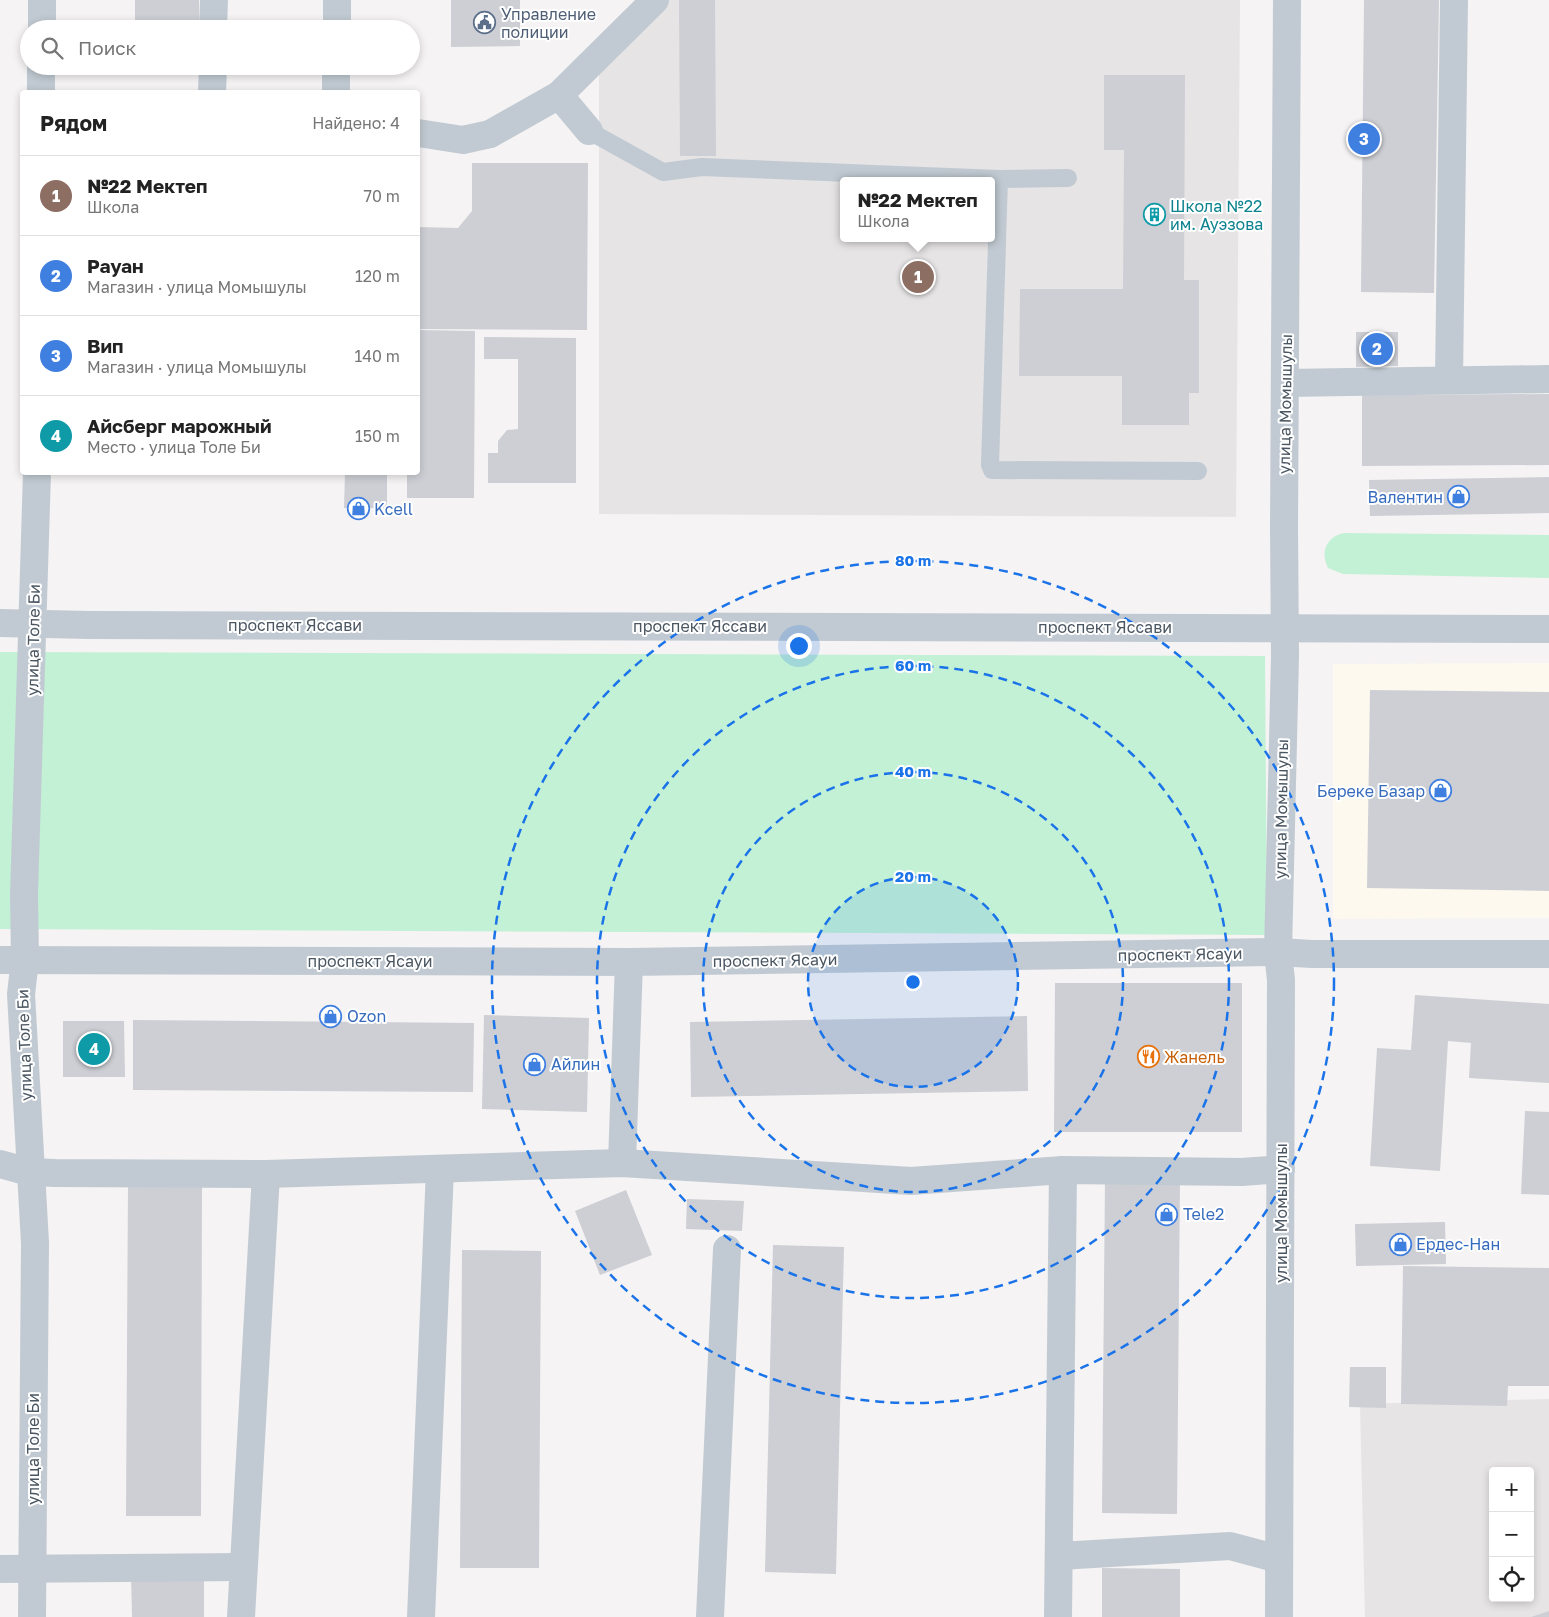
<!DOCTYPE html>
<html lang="ru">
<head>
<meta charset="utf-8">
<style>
	:root { --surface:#fff; --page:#f6f6f6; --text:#222; --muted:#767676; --line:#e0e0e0; --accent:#d93025 }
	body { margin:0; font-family:"Golos Text",sans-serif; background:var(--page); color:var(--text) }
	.controls { position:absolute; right:15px; bottom:15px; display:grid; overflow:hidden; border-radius:5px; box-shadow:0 2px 8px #0003 }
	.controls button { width:45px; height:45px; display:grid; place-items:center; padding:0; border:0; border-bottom:1px solid var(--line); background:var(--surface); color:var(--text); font:25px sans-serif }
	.you { position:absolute; left:798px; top:645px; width:18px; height:18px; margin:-12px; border:4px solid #fff; border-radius:50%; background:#1a73e8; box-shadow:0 0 0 8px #1a73e833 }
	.badge { display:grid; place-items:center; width:32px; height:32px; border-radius:50%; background:var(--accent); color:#fff; font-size:16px; font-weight:700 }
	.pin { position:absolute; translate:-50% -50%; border:2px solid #fff; box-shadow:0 1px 5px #0006 }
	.popup { position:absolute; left:840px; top:177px; width:155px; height:65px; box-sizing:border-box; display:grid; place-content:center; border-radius:5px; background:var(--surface); filter:drop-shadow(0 1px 4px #0005); font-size:16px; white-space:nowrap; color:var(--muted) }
	.popup b { font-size:19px; color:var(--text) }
	.popup::after { content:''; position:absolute; left:50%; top:100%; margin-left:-10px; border:10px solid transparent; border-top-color:var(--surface) }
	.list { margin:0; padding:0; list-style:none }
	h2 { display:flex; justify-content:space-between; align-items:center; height:65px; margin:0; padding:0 20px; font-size:21px }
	h2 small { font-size:16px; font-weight:400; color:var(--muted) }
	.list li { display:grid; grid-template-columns:32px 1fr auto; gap:15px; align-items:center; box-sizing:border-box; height:80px; padding:0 20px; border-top:1px solid var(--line) }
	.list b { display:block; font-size:19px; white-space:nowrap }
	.list p { margin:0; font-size:16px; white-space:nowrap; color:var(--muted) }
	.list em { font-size:16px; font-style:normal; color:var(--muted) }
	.icon { flex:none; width:28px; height:28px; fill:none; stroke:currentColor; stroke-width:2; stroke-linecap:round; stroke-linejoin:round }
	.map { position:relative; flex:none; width:1549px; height:1617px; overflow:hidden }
	.search { position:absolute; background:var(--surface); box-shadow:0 2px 8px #0003; left:20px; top:20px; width:400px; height:55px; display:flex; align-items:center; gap:12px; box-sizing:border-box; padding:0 18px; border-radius:28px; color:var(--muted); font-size:19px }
	.panel { position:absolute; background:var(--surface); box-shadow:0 2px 8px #0003; left:20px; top:90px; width:400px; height:385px; border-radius:5px }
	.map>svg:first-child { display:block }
</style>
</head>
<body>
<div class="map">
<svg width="1549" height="1617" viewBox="0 0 1549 1617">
	<rect width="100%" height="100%" fill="#f5f3f3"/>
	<!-- commercial -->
	<path fill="#fdf9ef" d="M1549,663v255l-216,1v-255z"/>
	<!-- education -->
	<g fill="#e6e4e5" fill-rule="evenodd">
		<path d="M643,0h597l-4,517 -637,-3v-475zM844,181h148v57h-148z"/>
		<path d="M1549,1399v218h-184l-5,-213zM1493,1471h37v127h-37z"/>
	</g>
	<!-- green -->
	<g fill="#c3f1d5">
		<path d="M1344,533l205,2v43l-206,-4 -15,-6c-8,-16 -2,-31 16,-35z"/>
		<path d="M0,652l1265,4 2,279 -1267,-6z"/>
	</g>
	<!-- building -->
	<g fill="#cdcfd5">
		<rect x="135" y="0" width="64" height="29"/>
		<path d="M451,0h69v46l-69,1z"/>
		<path d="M679,0h36l1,156h-36z"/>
		<path d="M1364,0h75l-5,293 -73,-1z"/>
		<path d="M1104,75h81l-1,205h15v113h-10v32h-67v-49h-103l1,-87h103l1,-139h-20z"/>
		<path d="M472,163h116l-1,167 -169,-1v-102l40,1 14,-17z"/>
		<path d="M418,330l57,1 -1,167h-67v-26h11z"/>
		<path d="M1356,332h42v34l-42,1z"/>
		<path d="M484,337l92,1v145h-88v-30h10v-12l9,-11 11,-1v-70h-34z"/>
		<path d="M1549,394v71l-187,1v-71z"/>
		<path d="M345,472h42v36h-43z"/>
		<path d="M1549,477v36l-179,3 -1,-36z"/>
		<path d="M1370,690l179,2v199l-182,-3z"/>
		<path d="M1055,983h187v149h-188z"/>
		<path d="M1415,995l134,9v79l-80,-5 2,-35 -23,-2 -8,130 -70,-5 7,-118 34,2z"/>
		<path d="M484,1015l105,3 -2,94 -105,-3z"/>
		<path d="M1027,1016l1,75 -337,6 -1,-75z"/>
		<path d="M133,1020l341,3 -1,69 -340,-2z"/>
		<path d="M63,1021h61l1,56h-62z"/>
		<path d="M1525,1111l24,1v83l-28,-1z"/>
		<path d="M1105,1176h75l-3,338 -75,-1z"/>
		<path d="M202,1183l-1,333h-75l2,-332z"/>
		<path d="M626,1190l26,65 -52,20 -25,-64z"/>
		<path d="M687,1199l57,2 -2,30 -56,-2z"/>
		<path d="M1445,1222l1,42 -90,2 -1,-42z"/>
		<path d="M773,1245l71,2 -8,327 -71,-2z"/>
		<path d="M462,1250l79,1 -2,317h-79z"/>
		<path d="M1403,1266l146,2v118h-41l-1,20 -106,-2z"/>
		<path d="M1350,1367h36v41l-37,-1z"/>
		<path d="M1102,1568l78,1v48h-78z"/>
		<path d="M131,1574h73v43h-72z"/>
		<path d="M1549,1611v6h-18z"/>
	</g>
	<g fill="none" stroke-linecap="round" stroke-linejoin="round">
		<!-- lane -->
		<g stroke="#c1cad2" stroke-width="18">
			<path d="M589,131l74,41 39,-5 297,12 69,-1"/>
			<path d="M999,179l-9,286 2,5 206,1"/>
		</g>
		<!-- street -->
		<g stroke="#c1cad2" stroke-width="28">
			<path d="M42,29v-29"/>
			<path d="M213,29l1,-29"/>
			<path d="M337,29v-29"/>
			<path d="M41,92v-26"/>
			<path d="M212,92l1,-26"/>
			<path d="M336,92v-26"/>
			<path d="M559,95l30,36"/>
			<path d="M418,133l45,7 27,-6 69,-39 96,-95"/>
			<path d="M1449,380l5,-380"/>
			<path d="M1285,383l264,-4"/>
			<path d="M0,623l89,2 1460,4"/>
			<path d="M0,960l629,2 649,-10 34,2h237"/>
			<path d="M622,1163l7,-201"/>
			<path d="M0,1164l29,8 26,1 211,1 356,-11 289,18 152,-11 179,2 39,-3"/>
			<path d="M1059,1556l171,-10 49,13"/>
			<path d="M0,1569l243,-2"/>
			<path d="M32,1617l3,-374 -14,-249 4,-34 -1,-65 13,-423"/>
			<path d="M241,1617l25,-443"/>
			<path d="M421,1617l19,-448"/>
			<path d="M710,1617l17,-368"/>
			<path d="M1058,1617l5,-447"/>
			<path d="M1279,1617l2,-637 -3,-28 7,-296 -1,-128 3,-528"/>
		</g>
	</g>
	<!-- distance rings -->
	<circle cx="913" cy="982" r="105" fill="#1a73e8" fill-opacity=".12"/>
	<g fill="none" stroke="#1a73e8" stroke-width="2.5" stroke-dasharray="9 6">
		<circle cx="913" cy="982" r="105"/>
		<circle cx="913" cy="982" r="210"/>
		<circle cx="913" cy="982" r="316"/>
		<circle cx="913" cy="982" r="421"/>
	</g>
	<!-- icons -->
	<defs>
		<symbol id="civic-ring" viewBox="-11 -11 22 22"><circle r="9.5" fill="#fff" stroke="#5c6f8a" stroke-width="1.5"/><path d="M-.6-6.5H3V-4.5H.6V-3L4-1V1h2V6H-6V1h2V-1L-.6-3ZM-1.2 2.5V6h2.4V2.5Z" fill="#5c6f8a"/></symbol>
		<symbol id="building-ring" viewBox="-11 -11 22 22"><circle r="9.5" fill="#fff" stroke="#0f9aa8" stroke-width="1.5"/><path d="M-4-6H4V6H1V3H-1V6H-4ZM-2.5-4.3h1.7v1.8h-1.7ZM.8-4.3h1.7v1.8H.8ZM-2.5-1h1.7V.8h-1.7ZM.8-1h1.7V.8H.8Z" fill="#0f9aa8"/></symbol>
		<symbol id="shop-ring" viewBox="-11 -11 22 22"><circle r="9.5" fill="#fff" stroke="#3f7fe0" stroke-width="1.5"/><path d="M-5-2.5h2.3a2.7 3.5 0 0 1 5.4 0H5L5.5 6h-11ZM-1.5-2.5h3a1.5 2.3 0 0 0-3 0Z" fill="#3f7fe0"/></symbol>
		<symbol id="restaurant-ring" viewBox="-11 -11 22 22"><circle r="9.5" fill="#fff" stroke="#e8710a" stroke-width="1.5"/><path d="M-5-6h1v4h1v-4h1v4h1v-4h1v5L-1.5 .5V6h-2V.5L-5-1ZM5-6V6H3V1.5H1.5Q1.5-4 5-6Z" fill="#e8710a"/></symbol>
	</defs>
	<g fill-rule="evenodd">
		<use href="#civic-ring" x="472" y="10" width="25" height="25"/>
		<use href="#building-ring" x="1142" y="202" width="25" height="25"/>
		<use href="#shop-ring" x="1446" y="484" width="25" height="25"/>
		<use href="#shop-ring" x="346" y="496" width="25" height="25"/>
		<use href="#shop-ring" x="1428" y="778" width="25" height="25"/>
		<use href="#shop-ring" x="318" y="1004" width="25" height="25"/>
		<use href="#restaurant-ring" x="1136" y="1044" width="25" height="25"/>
		<use href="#shop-ring" x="522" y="1052" width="25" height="25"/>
		<use href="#shop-ring" x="1154" y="1202" width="25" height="25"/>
		<use href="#shop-ring" x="1388" y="1232" width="25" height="25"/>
	</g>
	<g text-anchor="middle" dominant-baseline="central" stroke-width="4" stroke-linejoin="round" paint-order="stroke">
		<!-- service labels -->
		<g font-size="16" fill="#4e5e75" stroke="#fff" text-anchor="start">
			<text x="501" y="14">Управление<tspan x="501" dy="18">полиции</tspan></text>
		</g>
		<!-- culture labels -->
		<g font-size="16" fill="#0d838f" stroke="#fff" text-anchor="start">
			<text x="1170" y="206">Школа №22<tspan x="1170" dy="18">им. Ауэзова</tspan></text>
		</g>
		<!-- street labels -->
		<g font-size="16" fill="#4a5661" stroke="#fff">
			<text transform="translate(1285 404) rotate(-89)">улица Момышулы</text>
			<text x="295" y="625">проспект Яссави</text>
			<text x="700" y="626">проспект Яссави</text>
			<text x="1105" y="627">проспект Яссави</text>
			<text transform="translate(33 640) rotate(-89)">улица Толе Би</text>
			<text transform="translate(1281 809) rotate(-89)">улица Момышулы</text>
			<text transform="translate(1180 954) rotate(-1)">проспект Ясауи</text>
			<text transform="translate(775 960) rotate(-1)">проспект Ясауи</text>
			<text x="370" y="961">проспект Ясауи</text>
			<text transform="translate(24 1045) rotate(-92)">улица Толе Би</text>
			<text transform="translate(1281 1213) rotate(-90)">улица Момышулы</text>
			<text transform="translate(33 1449) rotate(-90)">улица Толе Би</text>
		</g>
		<!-- shop labels -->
		<g font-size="16" fill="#366cbe" stroke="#fff" text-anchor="start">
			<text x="1443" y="497" text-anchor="end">Валентин</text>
			<text x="374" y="509">Kcell</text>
			<text x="1425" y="791" text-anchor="end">Береке Базар</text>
			<text x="347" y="1016">Ozon</text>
			<text x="551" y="1064">Айлин</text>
			<text x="1183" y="1214">Tele2</text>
			<text x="1416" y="1244">Ердес-Нан</text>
		</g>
		<!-- food labels -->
		<g font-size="16" fill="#c56008" stroke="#fff" text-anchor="start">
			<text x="1164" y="1057">Жанель</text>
		</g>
	</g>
	<circle cx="913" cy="982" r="8" fill="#1a73e8" stroke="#fff" stroke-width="2.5"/>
	<g font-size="15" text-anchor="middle" font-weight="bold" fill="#1a73e8" stroke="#fff" stroke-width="4" stroke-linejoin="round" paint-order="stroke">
		<text x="913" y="566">80 m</text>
		<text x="913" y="671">60 m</text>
		<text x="913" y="777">40 m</text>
		<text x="913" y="882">20 m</text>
	</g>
</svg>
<div class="controls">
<button>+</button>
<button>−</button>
<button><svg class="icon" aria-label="locate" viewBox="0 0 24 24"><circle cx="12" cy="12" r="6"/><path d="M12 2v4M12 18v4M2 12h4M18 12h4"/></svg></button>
</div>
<div class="you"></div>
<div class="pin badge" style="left:918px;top:277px;background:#8d6e63">1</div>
<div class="popup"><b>№22 Мектеп</b>Школа</div>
<div class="pin badge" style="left:1377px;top:349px;background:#3f7fe0">2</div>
<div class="pin badge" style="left:1364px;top:139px;background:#3f7fe0">3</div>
<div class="pin badge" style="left:94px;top:1049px;background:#0f9aa8">4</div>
<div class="search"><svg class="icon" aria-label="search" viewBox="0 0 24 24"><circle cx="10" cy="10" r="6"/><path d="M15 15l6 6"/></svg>Поиск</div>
<section class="panel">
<h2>Рядом<small>Найдено: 4</small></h2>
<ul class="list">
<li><span class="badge" style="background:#8d6e63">1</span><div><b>№22 Мектеп</b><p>Школа</p></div><em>70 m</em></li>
<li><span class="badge" style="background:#3f7fe0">2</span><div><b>Рауан</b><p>Магазин · улица Момышулы</p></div><em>120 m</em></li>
<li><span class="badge" style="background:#3f7fe0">3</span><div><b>Вип</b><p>Магазин · улица Момышулы</p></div><em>140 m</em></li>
<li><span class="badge" style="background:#0f9aa8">4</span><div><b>Айсберг марожный</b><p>Место · улица Толе Би</p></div><em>150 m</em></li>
</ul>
</section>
</div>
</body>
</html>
